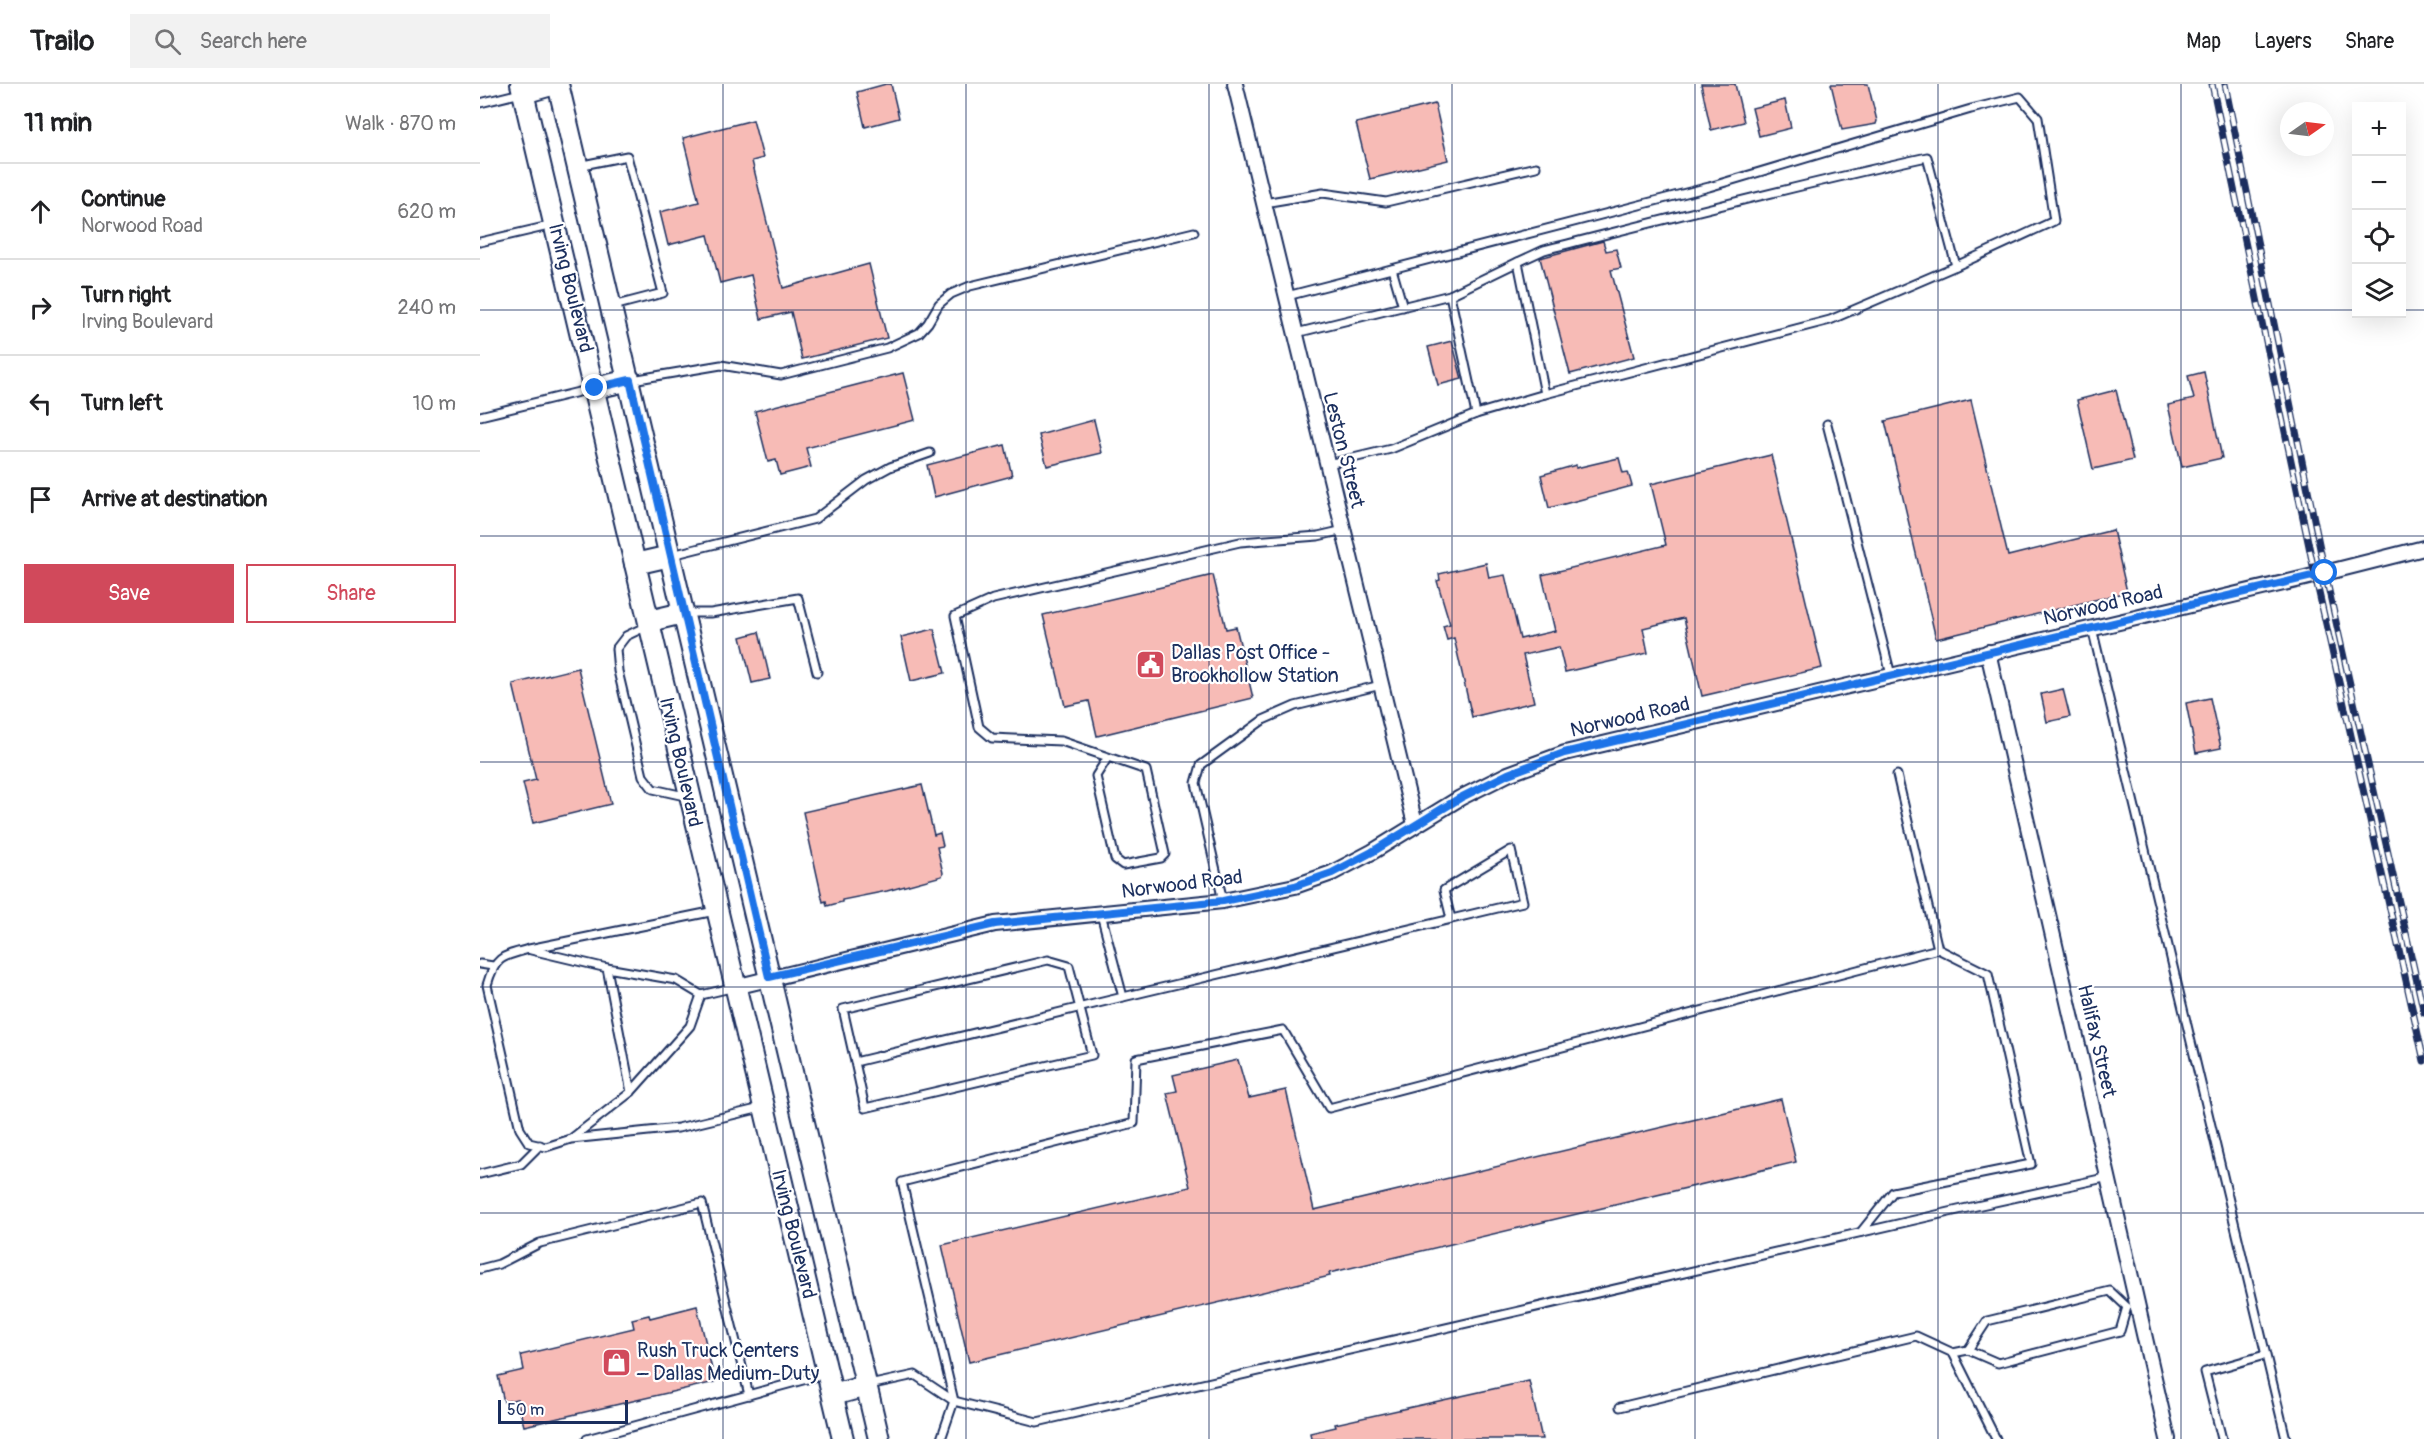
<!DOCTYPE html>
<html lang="en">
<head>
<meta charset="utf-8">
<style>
	:root { --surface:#fff; --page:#f2f2f2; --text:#202124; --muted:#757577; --line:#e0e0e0; --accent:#d1495b }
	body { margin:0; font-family:Pangolin,sans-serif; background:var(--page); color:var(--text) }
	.controls { position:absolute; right:18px; top:18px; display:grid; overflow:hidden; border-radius:0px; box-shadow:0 6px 24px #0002 }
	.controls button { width:54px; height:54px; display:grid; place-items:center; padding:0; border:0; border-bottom:2px solid var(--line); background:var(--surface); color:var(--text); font:30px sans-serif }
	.compass { position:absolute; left:1800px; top:18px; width:54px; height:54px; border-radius:50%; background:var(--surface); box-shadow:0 6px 24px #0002; rotate:76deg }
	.scale { position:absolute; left:18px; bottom:15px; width:130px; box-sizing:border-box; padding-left:6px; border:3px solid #1b2f5e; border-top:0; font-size:16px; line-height:21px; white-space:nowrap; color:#1b2f5e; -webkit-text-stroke:4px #fff; paint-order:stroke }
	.stop { position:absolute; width:18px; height:18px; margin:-14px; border:4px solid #1a73e8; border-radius:50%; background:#fff }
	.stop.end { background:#1a73e8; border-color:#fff; box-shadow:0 2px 6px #0008 }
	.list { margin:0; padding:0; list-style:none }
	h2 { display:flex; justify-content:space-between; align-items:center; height:78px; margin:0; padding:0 24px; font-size:26px }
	h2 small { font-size:20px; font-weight:400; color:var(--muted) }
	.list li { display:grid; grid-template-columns:39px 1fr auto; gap:18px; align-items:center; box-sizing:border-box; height:96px; padding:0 24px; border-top:2px solid var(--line) }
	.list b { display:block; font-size:22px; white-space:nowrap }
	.list p { margin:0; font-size:20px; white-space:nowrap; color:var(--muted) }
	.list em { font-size:20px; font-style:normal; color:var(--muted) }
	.actions { display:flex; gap:12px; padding:18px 24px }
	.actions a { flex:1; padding:14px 0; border:2px solid var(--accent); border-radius:0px; text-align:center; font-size:21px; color:var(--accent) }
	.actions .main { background:var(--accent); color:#fff }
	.icon { flex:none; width:33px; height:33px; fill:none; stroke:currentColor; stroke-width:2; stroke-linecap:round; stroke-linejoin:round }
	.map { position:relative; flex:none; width:1944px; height:1355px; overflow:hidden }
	header { display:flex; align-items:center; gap:36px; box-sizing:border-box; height:84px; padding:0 30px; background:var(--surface); border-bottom:2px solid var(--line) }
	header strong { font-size:28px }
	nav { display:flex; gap:33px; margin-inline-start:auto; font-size:21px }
	.search { width:420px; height:54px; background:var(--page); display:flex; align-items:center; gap:15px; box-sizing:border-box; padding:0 21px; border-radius:0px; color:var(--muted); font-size:22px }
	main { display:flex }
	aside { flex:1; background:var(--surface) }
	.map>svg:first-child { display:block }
</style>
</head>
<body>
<header>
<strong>Trailo</strong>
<div class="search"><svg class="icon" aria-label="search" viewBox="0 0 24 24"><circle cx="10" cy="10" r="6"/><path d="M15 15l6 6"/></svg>Search here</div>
<nav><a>Map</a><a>Layers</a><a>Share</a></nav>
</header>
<main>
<aside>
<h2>11 min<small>Walk · 870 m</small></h2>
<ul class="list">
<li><svg class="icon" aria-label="ahead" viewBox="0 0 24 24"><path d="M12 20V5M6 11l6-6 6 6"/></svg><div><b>Continue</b><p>Norwood Road</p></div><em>620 m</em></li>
<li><svg class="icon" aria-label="right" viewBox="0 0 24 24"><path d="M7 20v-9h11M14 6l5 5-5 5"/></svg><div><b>Turn right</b><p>Irving Boulevard</p></div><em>240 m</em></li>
<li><svg class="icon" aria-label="left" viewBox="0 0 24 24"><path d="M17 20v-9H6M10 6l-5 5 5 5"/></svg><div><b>Turn left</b></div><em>10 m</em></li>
<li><svg class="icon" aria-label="arrive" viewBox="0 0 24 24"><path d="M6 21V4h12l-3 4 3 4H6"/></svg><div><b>Arrive at destination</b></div></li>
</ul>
<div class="actions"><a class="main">Save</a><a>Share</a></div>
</aside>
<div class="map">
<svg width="1944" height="1355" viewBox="0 0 1944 1355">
	<rect width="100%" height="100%" fill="#fff"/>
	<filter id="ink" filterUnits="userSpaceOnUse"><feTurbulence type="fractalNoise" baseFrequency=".0167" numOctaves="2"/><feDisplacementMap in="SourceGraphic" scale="12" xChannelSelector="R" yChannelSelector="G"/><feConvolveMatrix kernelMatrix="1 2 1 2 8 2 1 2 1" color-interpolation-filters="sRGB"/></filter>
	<g filter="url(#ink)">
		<!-- building -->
		<g fill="#f7bbb6" stroke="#1b2f5e" stroke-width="1.5">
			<path d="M406,0h5l8,34 -34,9 -8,-35z"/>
			<path d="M1221,0h34l9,38 -33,8z"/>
			<path d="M1351,0h37l9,37 -1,3 -34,6z"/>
			<path d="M1305,16l6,28 -32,8 -7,-28z"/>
			<path d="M955,20l13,56 -78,19 -14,-56z"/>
			<path d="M273,36l10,38 -11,3 31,127 86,-24 18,74 -85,21 -11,-47 -30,7 -10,-44 -31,8 -12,-48 -40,10 -8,-33 39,-10 -16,-64z"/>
			<path d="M1123,157l3,10 10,-2 5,19 -10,2 23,87 -64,17 -30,-116z"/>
			<path d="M972,257l10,38 -24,6 -10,-38z"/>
			<path d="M1724,288l18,86 -40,9 -14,-62 26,-6 -6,-23z"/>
			<path d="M423,289l12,47 -109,28 5,19 -31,8 -4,-15 -8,2 -13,-51z"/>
			<path d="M1636,306l17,70 -40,9 -16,-69z"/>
			<path d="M1491,316l37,156 105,-26 14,62 -191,47 -51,-218z"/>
			<path d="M614,336l8,33 -55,13 -8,-31z"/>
			<path d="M525,361l7,31 -78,21 -7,-32z"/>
			<path d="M1291,371l51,213 -120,28 -18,-78 -41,10 5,25 -83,19 -6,-25 -36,8 11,47 -62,15 -18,-79 -7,2 -4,-14 7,-2 -13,-43 3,-1 -1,-6 47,-11 3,15 16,-3 15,64 35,-8 -13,-56 124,-30 -15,-61z"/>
			<path d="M1139,374l4,15 5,-1 4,14 -83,22 -8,-33 35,-10v3z"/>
			<path d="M733,491l13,54 10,-2 17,71 -156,38 -8,-35 -24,5 -22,-91z"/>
			<path d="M454,545l11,44 -34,8 -10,-44z"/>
			<path d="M279,548l11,47 -18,4 -11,-46z"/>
			<path d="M98,584l33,136 -78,19 -10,-40 13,-3 -23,-96z"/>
			<path d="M1583,605l7,28 -23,5 -6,-28z"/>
			<path d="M1730,614l11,50 -25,5 -10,-50z"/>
			<path d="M442,701l12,50 6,-2 3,13 -6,1 6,26 -1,3 -55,15 -45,9v2l-15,4 -1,-5 -3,1 -20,-90z"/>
			<path d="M758,976l11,38 37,-8 28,120 467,-111 15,63 -467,111 1,3 -361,86 -27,-117 248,-58 -23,-94 10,-2 -4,-16z"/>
			<path d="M217,1222l18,76 -191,44 -7,-27 -13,3 -6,-26 26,-6 -3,-15 113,-27 -2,-9 17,-4 1,3z"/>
			<path d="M1049,1297l13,58h-231l-1,-6 26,-6 -1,-3z"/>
		</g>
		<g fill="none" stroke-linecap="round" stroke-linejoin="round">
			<defs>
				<g id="lane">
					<path d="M0,19l41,-10"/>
					<path d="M98,82l49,-10 36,137 -50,13"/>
					<path d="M784,119l59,-10 63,9 150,-35"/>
					<path d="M0,158l73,-17"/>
					<path d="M1038,178l26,-12c127,-32 254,-65 383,-93l29,109 -126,54 -285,74"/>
					<path d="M912,185l11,38"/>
					<path d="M970,211l26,119"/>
					<path d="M807,212l422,-109 262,-78 49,-12 18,21 16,103 -98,45"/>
					<path d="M816,249l154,-38 68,-33 27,132 -69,20 -85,35 -63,15"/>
					<path d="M152,296l89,-15 60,10 106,-27 32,-15 9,-10 11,-19 12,-10 19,-8 224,-54"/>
					<path d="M0,332l111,-27"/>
					<path d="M1347,340l64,251"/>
					<path d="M192,471l143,-36 51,-39 24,-13 40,-14"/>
					<path d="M207,529h24l87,-15 19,74"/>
					<path d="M167,542l-21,10 -10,13 2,22 25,105 10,13 36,8"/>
					<path d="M1612,544l194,811"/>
					<path d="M628,673l-12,19 19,83 8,6 38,-7 4,-4 -19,-84 -85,-29 -69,-3 -13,-11 -24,-111 38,-17 247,-57 78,-6 26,-6"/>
					<path d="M743,817l-27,-118 5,-18 62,-45 32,-14 86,-21"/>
					<path d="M235,827l-186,38c-27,7 -34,8 -42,36l33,144 9,14 17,4 25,-8 107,-11 83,-20"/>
					<path d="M51,866l76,18 69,12 25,15"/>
					<path d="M0,880l13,2"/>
					<path d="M221,911l34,-8"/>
					<path d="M643,913l400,-95 -12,-52 -67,40 7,29"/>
					<path d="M375,978l10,46 227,-53 -23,-89 -21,-6 -205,49 12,53 268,-65 -22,-83"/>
					<path d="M151,1008l59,-66 11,-31"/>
					<path d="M92,1054l59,-46 -24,-124"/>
					<path d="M0,1090l41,-10 19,-19"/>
					<path d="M1381,1148l32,-40 138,-28 -43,-190 -50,-25"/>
					<path d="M0,1185l19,-5 41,-21 162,-40 47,192"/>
					<path d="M1488,1266l19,-29 123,-30 17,16"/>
					<path d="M1473,1269l43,86"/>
					<path d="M389,1301l46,-10 39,26 83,21 921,-212 151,-33"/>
					<path d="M1140,1323l296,-71 37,17 15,-3 30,13 122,-32 7,-24"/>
					<path d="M107,1355l238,-65"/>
					<path d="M461,1355l13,-38 -52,-219 232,-59 2,-64 147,-29 46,78 609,-159 -41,-174"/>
					<path d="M1742,1355l-17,-67 60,-17"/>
				</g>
				<g id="street">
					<path d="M755,0l180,740"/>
					<path d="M1508,568l180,787"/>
					<path d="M255,903l260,-63 228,-23 72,-15 37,-13 40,-21 88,-54 48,-24 57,-21 740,-175 119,-30"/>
				</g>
				<g id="secondary">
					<path d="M41,0l322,1355"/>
					<path d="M78,0l321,1355"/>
					<path d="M43,9l32,-9"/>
					<path d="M115,304l35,-8"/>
					<path d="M155,480l35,-8"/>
					<path d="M169,537l34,-8"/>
					<path d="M353,1311l33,-9"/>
				</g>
			</defs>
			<!-- lane casing -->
			<use href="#lane" stroke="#1b2f5e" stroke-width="11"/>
			<!-- street casing -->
			<use href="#street" stroke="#1b2f5e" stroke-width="18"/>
			<!-- secondary casing -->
			<use href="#secondary" stroke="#1b2f5e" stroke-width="24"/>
			<!-- lane -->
			<use href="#lane" stroke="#fff" stroke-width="7"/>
			<!-- street -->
			<use href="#street" stroke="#fff" stroke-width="14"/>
			<!-- secondary -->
			<use href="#secondary" stroke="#fff" stroke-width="20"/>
			<defs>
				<g id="rail">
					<path d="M1732,0l103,491 109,486"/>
					<path d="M1745,0l100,489 99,440"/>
				</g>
			</defs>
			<!-- rail casing -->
			<use href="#rail" stroke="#1b2f5e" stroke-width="7"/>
			<!-- rail -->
			<use href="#rail" stroke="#fff" stroke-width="4.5" stroke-dasharray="14" stroke-linecap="butt"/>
		</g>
	</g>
	<g fill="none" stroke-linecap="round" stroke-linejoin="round" filter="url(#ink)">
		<!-- route -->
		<path stroke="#1a73e8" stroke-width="8" d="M115,304l35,-8 139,597 226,-53 228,-23 72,-15 37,-13 40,-21 88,-54 48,-24 56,-21 761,-180"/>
	</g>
	<!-- grid -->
	<path fill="none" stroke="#1b2f5e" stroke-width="1.5" stroke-opacity="0.55" d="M243,0v1355M486,0v1355M729,0v1355M972,0v1355M1215,0v1355M1458,0v1355M1701,0v1355M0,226h1876M1922,226h22M0,452h1944M0,678h1944M0,903h1944M0,1129h1944"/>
	<!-- icons -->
	<defs>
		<symbol id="civic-square" viewBox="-11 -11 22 22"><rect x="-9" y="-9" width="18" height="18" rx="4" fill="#d1495b" stroke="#fff"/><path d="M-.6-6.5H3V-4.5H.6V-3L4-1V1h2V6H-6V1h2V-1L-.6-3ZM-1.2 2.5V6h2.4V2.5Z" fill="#fff"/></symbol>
		<symbol id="shop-square" viewBox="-11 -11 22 22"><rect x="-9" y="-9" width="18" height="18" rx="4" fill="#d1495b" stroke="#fff"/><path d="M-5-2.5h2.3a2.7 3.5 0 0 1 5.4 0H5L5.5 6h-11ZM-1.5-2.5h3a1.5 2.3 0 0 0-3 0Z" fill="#fff"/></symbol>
	</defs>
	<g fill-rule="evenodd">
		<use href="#civic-square" x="654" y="564" width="33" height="33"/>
		<use href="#shop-square" x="120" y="1262" width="33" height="33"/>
	</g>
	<g text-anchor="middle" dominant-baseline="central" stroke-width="4.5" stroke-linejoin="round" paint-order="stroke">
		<!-- street labels -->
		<g font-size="20" fill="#1b2f5e" stroke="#fff">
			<text transform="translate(91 204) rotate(76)">Irving Boulevard</text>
			<text transform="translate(864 366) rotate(76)">Leston Street</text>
			<text transform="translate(1623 521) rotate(-13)">Norwood Road</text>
			<text transform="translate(1150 633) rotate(-13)">Norwood Road</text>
			<text transform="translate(201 678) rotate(77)">Irving Boulevard</text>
			<text transform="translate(702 800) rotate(-7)">Norwood Road</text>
			<text transform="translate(1617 957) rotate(77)">Halifax Street</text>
			<text transform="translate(314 1150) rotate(76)">Irving Boulevard</text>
		</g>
		<!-- poi labels -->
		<g font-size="20" fill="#1b2f5e" stroke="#fff" text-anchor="start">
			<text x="691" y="568">Dallas Post Office -<tspan x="691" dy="23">Brookhollow Station</tspan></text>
			<text x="157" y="1266">Rush Truck Centers<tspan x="157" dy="23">– Dallas Medium-Duty</tspan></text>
		</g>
	</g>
</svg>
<div class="controls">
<button>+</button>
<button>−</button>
<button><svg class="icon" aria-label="locate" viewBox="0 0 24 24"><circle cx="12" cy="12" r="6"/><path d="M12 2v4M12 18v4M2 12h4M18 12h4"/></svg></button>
<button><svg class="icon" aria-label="layers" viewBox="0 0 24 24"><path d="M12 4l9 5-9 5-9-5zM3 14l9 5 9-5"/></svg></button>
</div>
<svg class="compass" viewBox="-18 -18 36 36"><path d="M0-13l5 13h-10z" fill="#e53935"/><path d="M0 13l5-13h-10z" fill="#757577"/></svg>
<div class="scale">50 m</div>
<div class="stop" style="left:1845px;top:489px"></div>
<div class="stop end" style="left:115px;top:304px"></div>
</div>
</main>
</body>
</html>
